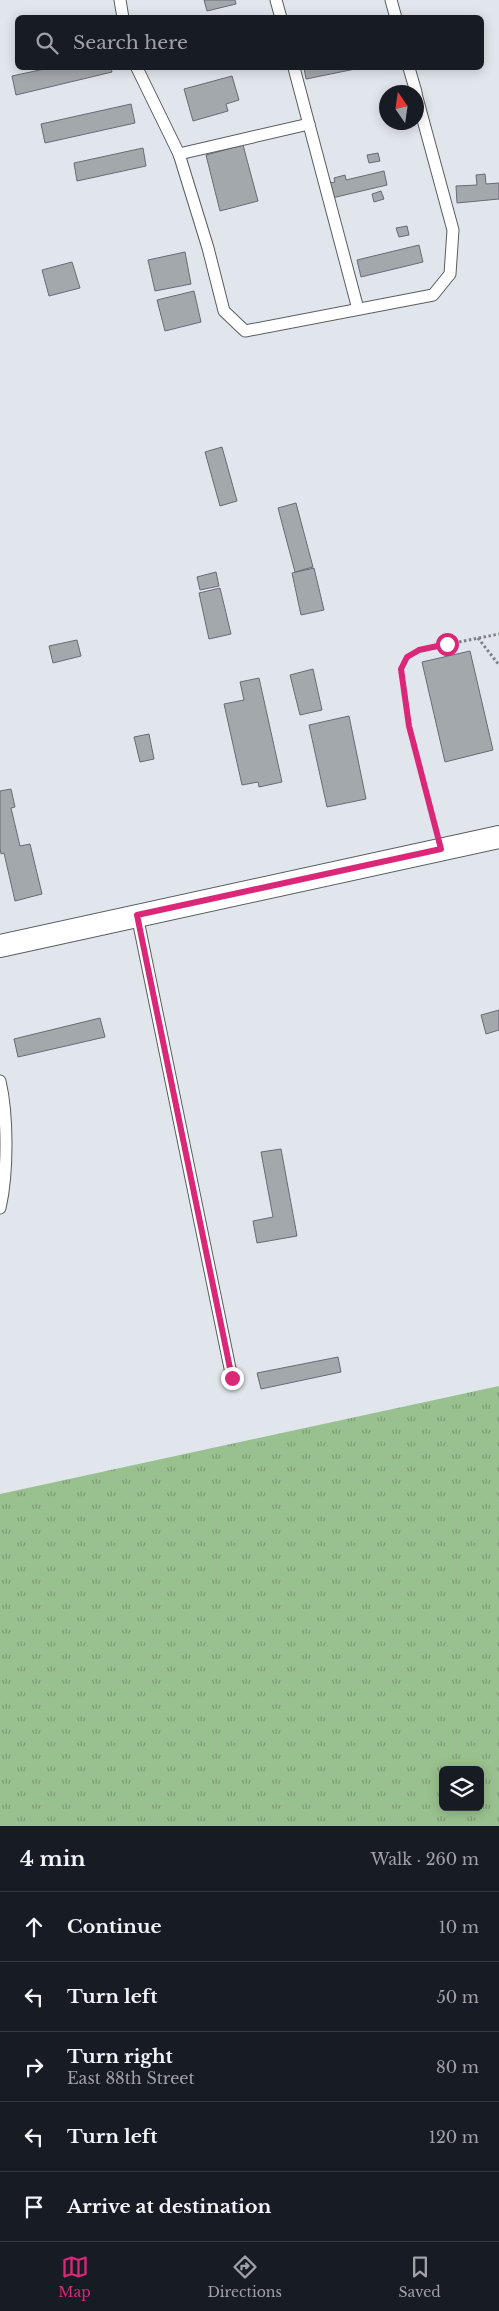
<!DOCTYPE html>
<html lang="en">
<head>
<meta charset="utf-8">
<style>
	:root { --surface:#171b24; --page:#20242c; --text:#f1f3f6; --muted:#9ea1a6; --line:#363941; --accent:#db2777 }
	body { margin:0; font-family:"Libre Baskerville",serif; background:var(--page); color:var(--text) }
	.controls { position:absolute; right:15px; bottom:15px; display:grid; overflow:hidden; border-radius:8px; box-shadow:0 2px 12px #0003 }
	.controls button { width:45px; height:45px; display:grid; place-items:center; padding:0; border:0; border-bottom:1px solid var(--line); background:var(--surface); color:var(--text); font:25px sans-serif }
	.compass { position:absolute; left:379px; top:85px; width:45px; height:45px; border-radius:50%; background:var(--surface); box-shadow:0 2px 12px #0003; rotate:347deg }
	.stop { position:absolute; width:15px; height:15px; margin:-11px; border:4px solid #db2777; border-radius:50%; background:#fff }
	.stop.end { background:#db2777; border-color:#fff; box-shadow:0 1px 5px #0008 }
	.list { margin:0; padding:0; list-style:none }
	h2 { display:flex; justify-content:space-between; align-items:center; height:65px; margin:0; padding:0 20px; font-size:21px }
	h2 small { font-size:16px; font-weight:400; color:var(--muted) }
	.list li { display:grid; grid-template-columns:32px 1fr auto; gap:15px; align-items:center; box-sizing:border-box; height:70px; padding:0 20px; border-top:1px solid var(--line) }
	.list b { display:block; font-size:19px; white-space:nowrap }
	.list p { margin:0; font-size:16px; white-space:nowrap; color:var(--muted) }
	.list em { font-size:16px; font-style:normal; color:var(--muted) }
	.icon { flex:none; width:28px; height:28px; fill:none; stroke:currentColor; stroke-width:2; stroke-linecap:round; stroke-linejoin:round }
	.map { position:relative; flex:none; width:499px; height:1826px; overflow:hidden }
	.search { position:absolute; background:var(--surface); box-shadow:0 2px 12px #0003; left:15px; right:15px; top:15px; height:55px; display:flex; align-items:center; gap:12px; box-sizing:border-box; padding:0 18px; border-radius:8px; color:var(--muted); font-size:19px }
	.sheet { height:415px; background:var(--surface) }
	nav { display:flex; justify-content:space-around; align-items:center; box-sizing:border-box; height:70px; border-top:1px solid var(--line); background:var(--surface); font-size:14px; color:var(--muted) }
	nav a { display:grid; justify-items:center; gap:2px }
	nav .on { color:var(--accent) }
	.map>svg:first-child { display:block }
</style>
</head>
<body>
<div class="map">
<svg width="499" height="1826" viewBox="0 0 499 1826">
	<defs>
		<pattern id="grass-tufts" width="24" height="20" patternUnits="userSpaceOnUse" patternTransform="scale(1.25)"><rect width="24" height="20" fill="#99c08f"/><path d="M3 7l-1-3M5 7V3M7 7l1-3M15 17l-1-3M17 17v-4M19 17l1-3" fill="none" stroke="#7d9c75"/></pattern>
	</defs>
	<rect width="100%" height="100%" fill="#e1e6ec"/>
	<!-- grass -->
	<path fill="url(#grass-tufts)" fill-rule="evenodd" d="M499,1386v440h-499v-332zM443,1770h37v37h-37z"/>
	<!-- building -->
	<g fill="#a3a8ad" stroke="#686c72">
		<path d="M204,0h31l1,4 -29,7z"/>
		<path d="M49,68h62l1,4 -96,23 -4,-19z"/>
		<path d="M304,68h56l-54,11z"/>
		<path d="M232,76l7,24 -13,4 2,7 -35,10 -9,-32z"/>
		<path d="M131,104l4,19 -90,20 -4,-19z"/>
		<path d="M243,145l15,56 -38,10 -14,-56z"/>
		<path d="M143,148l3,18 -69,15 -3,-18z"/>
		<path d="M378,153l2,8 -11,2 -2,-8z"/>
		<path d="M384,171l3,14 -55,13 -3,-15 6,-1 -1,-4 11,-3 1,5z"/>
		<path d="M485,174l1,10 13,-1v16l-42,4 -1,-17 21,-1 -1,-10z"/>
		<path d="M381,191l3,8 -10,3 -2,-8z"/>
		<path d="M407,226l2,9 -10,2 -3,-9z"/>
		<path d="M419,245l4,17 -62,15 -4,-17z"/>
		<path d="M185,252l6,32 -36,7 -7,-31z"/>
		<path d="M72,262l8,26 -31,8 -7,-26z"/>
		<path d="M194,291l7,31 -36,9 -8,-31z"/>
		<path d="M222,447l15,54 -17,5 -15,-54z"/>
		<path d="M296,503l17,64 -18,5 -17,-64z"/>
		<path d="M314,568l10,42 -23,5 -9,-42z"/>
		<path d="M216,572l3,14 -19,4 -3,-13z"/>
		<path d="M220,588l11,46 -22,5 -10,-46z"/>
		<path d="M77,640l4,16 -28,7 -4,-17z"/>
		<path d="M470,651l23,99 -48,12 -23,-100z"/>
		<path d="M313,669l9,41 -22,5 -10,-40z"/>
		<path d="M259,678l23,104 -23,5 -1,-5 -16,3 -18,-81 20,-4 -4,-18z"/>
		<path d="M349,716l17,83 -39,8 -18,-82z"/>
		<path d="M149,734l5,25 -14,3 -6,-25z"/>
		<path d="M11,789l4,18 -4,1 9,38 10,-2 12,50 -27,7 -11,-48 -3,1 -1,-6v-57z"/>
		<path d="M499,1010v20l-13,4 -5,-19z"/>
		<path d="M100,1018l5,19 -87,20 -4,-18z"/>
		<path d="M281,1149l16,87 -40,7 -4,-22 20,-4 -12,-65z"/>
		<path d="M338,1357l3,15 -80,17 -4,-16z"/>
	</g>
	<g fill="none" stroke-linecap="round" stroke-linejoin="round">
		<defs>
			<g id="service">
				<path d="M120,0l3,18"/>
				<path d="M276,0l5,18"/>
				<path d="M391,0l5,18"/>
				<path d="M137,68l42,86 29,94 16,63 21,20 188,-36 17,-21 3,-44 -37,-136"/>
				<path d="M294,68l64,241"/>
				<path d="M409,68l7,24"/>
				<path d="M179,154l130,-30"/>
				<path d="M137,915l95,463"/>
				<path d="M0,1081c8,34 8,93 0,127"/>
			</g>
			<path id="minor" d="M0,946l499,-109"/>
		</defs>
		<!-- service casing -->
		<use href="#service" stroke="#595d62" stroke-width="13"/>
		<!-- minor casing -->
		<use href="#minor" stroke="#595d62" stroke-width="24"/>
		<!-- path -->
		<g stroke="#7e8286" stroke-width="3" stroke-dasharray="2.5 2.5" stroke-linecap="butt">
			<path d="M478,638l21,27"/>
			<path d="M435,827l-26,-101 -8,-57 6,-12 12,-7 80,-16"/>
		</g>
		<!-- service -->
		<use href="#service" stroke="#fff" stroke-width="11"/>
		<!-- minor -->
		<use href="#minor" stroke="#fff" stroke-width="22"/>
	</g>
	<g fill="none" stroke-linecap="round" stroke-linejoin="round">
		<!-- route -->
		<path stroke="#db2777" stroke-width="6" d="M232,1378l-95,-463 304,-66 -32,-123 -8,-57 6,-12 12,-7 28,-6"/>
	</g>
</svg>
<div class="controls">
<button><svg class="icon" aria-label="layers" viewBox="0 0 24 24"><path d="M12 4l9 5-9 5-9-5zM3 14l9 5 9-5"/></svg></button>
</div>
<svg class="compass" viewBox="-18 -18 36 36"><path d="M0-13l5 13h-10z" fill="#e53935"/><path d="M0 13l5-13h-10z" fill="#9ea1a6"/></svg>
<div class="stop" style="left:447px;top:644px"></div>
<div class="stop end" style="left:232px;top:1378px"></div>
<div class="search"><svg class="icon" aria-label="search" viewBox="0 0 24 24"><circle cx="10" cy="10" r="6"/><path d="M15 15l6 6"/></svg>Search here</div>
</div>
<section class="sheet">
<h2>4 min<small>Walk · 260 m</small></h2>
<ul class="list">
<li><svg class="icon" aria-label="ahead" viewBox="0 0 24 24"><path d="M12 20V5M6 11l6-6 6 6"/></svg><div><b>Continue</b></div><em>10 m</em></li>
<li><svg class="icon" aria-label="left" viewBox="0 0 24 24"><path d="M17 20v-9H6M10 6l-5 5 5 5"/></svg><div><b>Turn left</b></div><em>50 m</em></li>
<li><svg class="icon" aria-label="right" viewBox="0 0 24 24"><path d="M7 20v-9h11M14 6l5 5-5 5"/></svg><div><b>Turn right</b><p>East 88th Street</p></div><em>80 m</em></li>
<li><svg class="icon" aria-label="left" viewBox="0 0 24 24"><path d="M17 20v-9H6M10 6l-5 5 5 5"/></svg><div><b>Turn left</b></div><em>120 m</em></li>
<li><svg class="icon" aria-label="arrive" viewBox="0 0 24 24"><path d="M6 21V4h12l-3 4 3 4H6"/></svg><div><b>Arrive at destination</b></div></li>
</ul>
</section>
<nav>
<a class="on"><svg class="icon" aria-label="map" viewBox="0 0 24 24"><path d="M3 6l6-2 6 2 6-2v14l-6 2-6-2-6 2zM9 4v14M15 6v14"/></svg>Map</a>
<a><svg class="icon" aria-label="directions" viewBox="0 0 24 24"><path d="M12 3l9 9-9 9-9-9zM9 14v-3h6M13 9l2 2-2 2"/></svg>Directions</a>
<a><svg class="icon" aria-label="saved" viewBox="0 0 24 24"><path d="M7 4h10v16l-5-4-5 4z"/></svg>Saved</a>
</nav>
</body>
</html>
